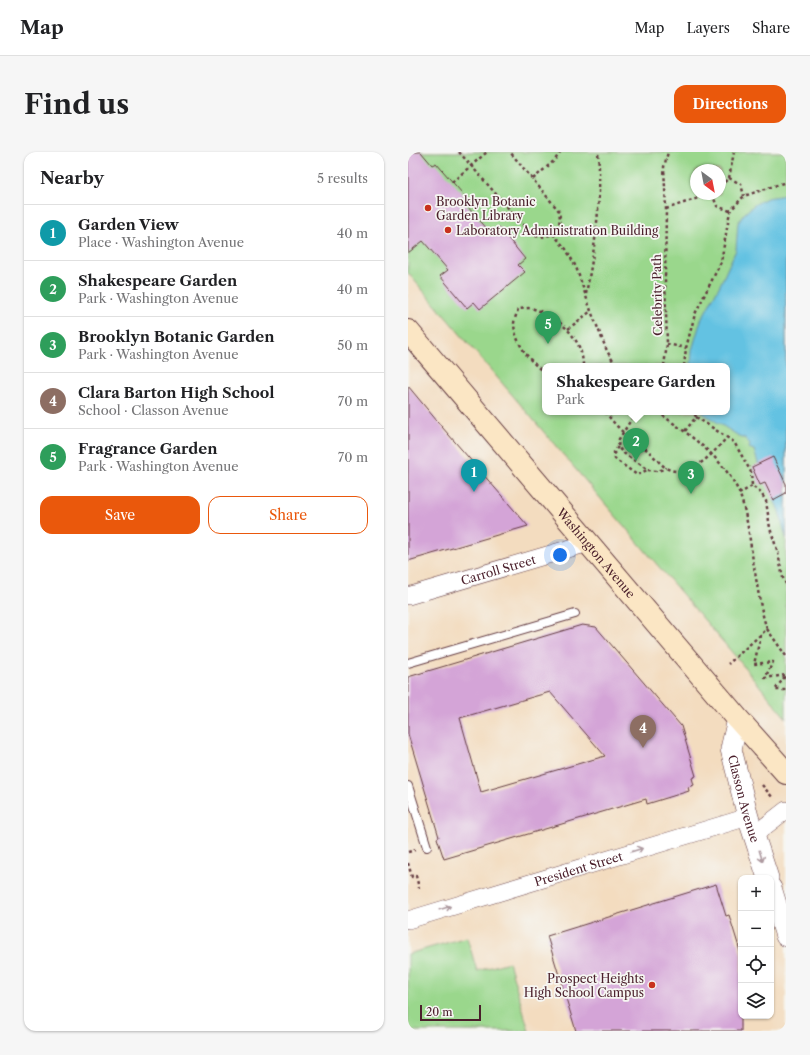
<!DOCTYPE html>
<html lang="en">
<head>
<meta charset="utf-8">
<style>
	:root { --surface:#fff; --page:#f6f6f6; --text:#202124; --muted:#757577; --line:#e0e0e0; --accent:#ea580c }
	body { margin:0; font-family:"Libre Caslon Text",serif; background:var(--page); color:var(--text) }
	.controls { position:absolute; right:12px; bottom:12px; display:grid; overflow:hidden; border-radius:8px; box-shadow:0 1px 3px #0004 }
	.controls button { width:36px; height:36px; display:grid; place-items:center; padding:0; border:0; border-bottom:1px solid var(--line); background:var(--surface); color:var(--text); font:20px sans-serif }
	.compass { position:absolute; left:282px; top:12px; width:36px; height:36px; border-radius:50%; background:var(--surface); box-shadow:0 1px 3px #0004; rotate:148deg }
	.scale { position:absolute; left:12px; bottom:10px; width:61px; box-sizing:border-box; padding-left:4px; border:2px solid #4a1f2b; border-top:0; font-size:11px; line-height:14px; white-space:nowrap; color:#4a1f2b; -webkit-text-stroke:3px #f6f6f2; paint-order:stroke }
	.you { position:absolute; left:152px; top:403px; width:14px; height:14px; margin:-10px; border:3px solid #fff; border-radius:50%; background:#1a73e8; box-shadow:0 0 0 6px #1a73e833 }
	.badge { display:grid; place-items:center; width:26px; height:26px; border-radius:50%; background:var(--accent); color:#fff; font-size:13px; font-weight:700 }
	.pin { position:absolute; translate:-50% -33px; filter:drop-shadow(0 1px 2px #0008) }
	.pin::after { content:''; position:absolute; top:21px; width:14px; height:12px; background:inherit; clip-path:polygon(0 0,100% 0,50% 100%) }
	.popup { position:absolute; left:134px; top:211px; width:188px; height:52px; box-sizing:border-box; display:grid; place-content:center; border-radius:8px; background:var(--surface); filter:drop-shadow(0 1px 3px #0005); font-size:13px; white-space:nowrap; color:var(--muted) }
	.popup b { font-size:15px; color:var(--text) }
	.popup::after { content:''; position:absolute; left:50%; top:100%; margin-left:-8px; border:8px solid transparent; border-top-color:var(--surface) }
	.list { margin:0; padding:0; list-style:none }
	h2 { display:flex; justify-content:space-between; align-items:center; height:52px; margin:0; padding:0 16px; font-size:17px }
	h2 small { font-size:13px; font-weight:400; color:var(--muted) }
	.list li { display:grid; grid-template-columns:26px 1fr auto; gap:12px; align-items:center; box-sizing:border-box; height:56px; padding:0 16px; border-top:1px solid var(--line) }
	.list b { display:block; font-size:15px; white-space:nowrap }
	.list p { margin:0; font-size:13px; white-space:nowrap; color:var(--muted) }
	.list em { font-size:13px; font-style:normal; color:var(--muted) }
	.actions { display:flex; gap:8px; padding:12px 16px }
	.actions a { flex:1; padding:9px 0; border:1px solid var(--accent); border-radius:12px; text-align:center; font-size:14px; color:var(--accent) }
	.actions .main { background:var(--accent); color:#fff }
	.icon { flex:none; width:22px; height:22px; fill:none; stroke:currentColor; stroke-width:2; stroke-linecap:round; stroke-linejoin:round }
	.map { position:relative; flex:none; width:378px; height:879px; overflow:hidden; border-radius:12px }
	header { display:flex; align-items:center; gap:24px; box-sizing:border-box; height:56px; padding:0 20px; background:var(--surface); border-bottom:1px solid var(--line) }
	header strong { font-size:19px }
	nav { display:flex; gap:22px; margin-inline-start:auto; font-size:14px }
	.intro { display:flex; align-items:center; justify-content:space-between; box-sizing:border-box; height:96px; padding:0 24px }
	h1 { margin:0; font-size:28px }
	.button { padding:10px 18px; border-radius:12px; background:var(--accent); color:#fff; font-size:14px; font-weight:700 }
	main { display:flex; gap:24px; padding:0 24px }
	aside { flex:1; background:var(--surface); border-radius:12px; box-shadow:0 1px 3px #0004 }
	.map>svg:first-child { display:block }
</style>
</head>
<body>
<header>
<strong>Map</strong>
<nav><a>Map</a><a>Layers</a><a>Share</a></nav>
</header>
<div class="intro"><h1>Find us</h1><a class="button">Directions</a></div>
<main>
<aside>
<h2>Nearby<small>5 results</small></h2>
<ul class="list">
<li><span class="badge" style="background:#0f9aa8">1</span><div><b>Garden View</b><p>Place · Washington Avenue</p></div><em>40 m</em></li>
<li><span class="badge" style="background:#2e9e5b">2</span><div><b>Shakespeare Garden</b><p>Park · Washington Avenue</p></div><em>40 m</em></li>
<li><span class="badge" style="background:#2e9e5b">3</span><div><b>Brooklyn Botanic Garden</b><p>Park · Washington Avenue</p></div><em>50 m</em></li>
<li><span class="badge" style="background:#8d6e63">4</span><div><b>Clara Barton High School</b><p>School · Classon Avenue</p></div><em>70 m</em></li>
<li><span class="badge" style="background:#2e9e5b">5</span><div><b>Fragrance Garden</b><p>Park · Washington Avenue</p></div><em>70 m</em></li>
</ul>
<div class="actions"><a class="main">Save</a><a>Share</a></div>
</aside>
<div class="map">
<svg width="378" height="879" viewBox="0 0 378 879">
	<rect width="100%" height="100%" fill="#f6f6f2"/>
	<filter id="ink" filterUnits="userSpaceOnUse"><feTurbulence type="fractalNoise" baseFrequency=".025" numOctaves="2"/><feDisplacementMap in="SourceGraphic" scale="8" xChannelSelector="R" yChannelSelector="G"/><feConvolveMatrix kernelMatrix="1 2 1 2 8 2 1 2 1" color-interpolation-filters="sRGB"/></filter>
	<filter id="wash" filterUnits="userSpaceOnUse"><feTurbulence type="fractalNoise" baseFrequency=".012" numOctaves="4" result="noise"/><feDisplacementMap in="SourceGraphic" scale="16" xChannelSelector="R" yChannelSelector="G"/><feGaussianBlur stdDeviation="0.9" result="paint"/><feColorMatrix in="noise" values="0 0 0 0 0 0 0 0 0 0 0 0 0 0 0 0 0 1.4 0 .05"/><feComposite in="paint" operator="in"/></filter>
	<g filter="url(#wash)">
		<rect width="100%" height="100%" fill="#f3dcbf"/>
		<!-- green -->
		<g fill="#9ad78c" stroke="#727b5c" fill-rule="evenodd">
			<path d="M0,0h378v566l-50,-61 -328,-384zM288,18h24v24h-24zM137,214h182v46h-182z"/>
			<path d="M59,785l10,34 32,-9 20,69h-121v-77z"/>
		</g>
		<!-- water -->
		<path fill="#64c2e2" stroke="#577086" d="M378,43v343l-7,-27 -21,-48 -4,-13 -5,-2 1,-4 -5,-6h-3l-41,-26h26v-46h-36l1,-16 9,-30 19,-35 16,-35 2,-27 6,-9 10,-9 13,-7z"/>
		<g id="blocks">
			<!-- building -->
			<g fill="#d4a4d7" fill-rule="evenodd">
				<path d="M0,0h13l11,13 4,-2 33,38 -4,3 26,29 8,-6 26,32 -7,6 7,7 -45,37 -6,-7 -7,6 -27,-32 8,-6 -25,-29 -15,12z"/>
				<path d="M0,234l34,41 86,99 -120,35z"/>
				<path d="M365,305l13,27v9l-13,7 -8,-17 -5,2 -8,-18z"/>
				<path d="M174,473l14,2 85,99 15,50 -4,2 2,7 -6,2 1,4 -42,13 -1,-5 -202,60 -7,-21 2,-1 -31,-103v-57zM142,540l55,64 -124,36 -21,-74z"/>
				<path d="M308,732l10,32 3,-1 12,39v77h-165l-29,-95z"/>
			</g>
		</g>
	</g>
	<g filter="url(#ink)">
		<use href="#blocks" fill-opacity="0" stroke="#633b41" stroke-width="1"/>
		<g fill="none" stroke-linecap="round" stroke-linejoin="round">
			<defs>
				<g id="service">
					<path d="M0,511l167,-49"/>
					<path d="M0,634l19,61"/>
				</g>
				<g id="minor">
					<path id="s1" d="M0,444l180,-53"/>
					<path d="M346,683l32,-25"/>
					<path id="s2" d="M0,768l340,-103"/>
				</g>
				<g id="tertiary">
					<path id="s3" d="M330,567l-7,30 17,68 20,61"/>
					<path d="M363,736l15,48"/>
				</g>
				<g id="secondary">
					<path id="s4" d="M0,179l330,388 48,54"/>
				</g>
			</defs>
			<!-- service casing -->
			<use href="#service" stroke="#633b41" stroke-width="10"/>
			<!-- minor casing -->
			<use href="#minor" stroke="#633b41" stroke-width="18"/>
			<!-- tertiary casing -->
			<use href="#tertiary" stroke="#633b41" stroke-width="22"/>
			<!-- secondary casing -->
			<use href="#secondary" stroke="#633b41" stroke-width="24"/>
			<!-- path -->
			<g stroke="#633b41" stroke-width="2.5" stroke-dasharray="3 3" stroke-linecap="butt">
				<path d="M51,0l73,83c18,6 31,-5 27,-24l-49,-59"/>
				<path d="M321,26l12,6 3,12"/>
				<path d="M125,27l22,-19 5,-8"/>
				<path d="M44,30l35,-30"/>
				<path d="M312,34l9,-8 5,-26"/>
				<path d="M304,42l5,12 13,5"/>
				<path d="M258,57l44,-15"/>
				<path d="M145,82l13,15 10,18 15,44 16,40 9,15"/>
				<path d="M178,142c9,-47 16,-94 12,-142"/>
				<path d="M160,177l23,-18"/>
				<path d="M259,192l19,4"/>
				<path d="M256,214l3,-22 -2,-64 1,-71 -2,-42 4,-15"/>
				<path d="M276,214l2,-18 9,-34 26,-52 9,-51 14,-15 42,-14"/>
				<path d="M137,221c-15,-11 -30,-30 -31,-49 0,-5 3,-10 4,-15 5,0 11,-2 16,0 25,8 49,29 49,57"/>
				<path d="M197,260c6,7 12,15 19,21 7,6 15,10 22,16 7,6 13,14 20,19 23,13 49,-16 61,-31"/>
				<path d="M228,260l-17,27 -1,8c7,10 20,14 29,23l11,1 8,-3"/>
				<path d="M250,260c30,22 68,47 82,83 8,23 10,48 14,72 4,21 6,42 13,62l-39,35"/>
				<path d="M288,265l38,25 17,30 1,14 9,7 5,8 4,27 8,25 5,25 3,6"/>
				<path d="M277,279l11,-14 -2,-5"/>
				<path d="M210,295l-4,5 1,7 22,16 10,-5"/>
				<path d="M331,342l13,-8"/>
				<path d="M359,477l19,27"/>
				<path d="M353,483l-7,29 19,-2 -8,16 21,-3 -11,15h11"/>
				<path d="M354,633l11,13"/>
				<path d="M0,700l7,-2"/>
				<path d="M0,711l4,14 4,-1 3,12"/>
			</g>
			<!-- service -->
			<use href="#service" stroke="#fff" stroke-width="8"/>
			<!-- minor -->
			<use href="#minor" stroke="#fff" stroke-width="17"/>
			<!-- tertiary -->
			<use href="#tertiary" stroke="#fff" stroke-width="21"/>
			<!-- secondary -->
			<use href="#secondary" stroke="#fbe6c4" stroke-width="22"/>
		</g>
		<!-- one-way arrows -->
		<defs><path id="oneway-shaft" d="M-6 0H5M1.5-3L5.5 0L1.5 3" fill="none" stroke-width="1.6" stroke-linecap="round" stroke-linejoin="round"/></defs>
		<g stroke="#ae9aa0">
			<use href="#oneway-shaft" transform="translate(229 698) rotate(-17)"/>
			<use href="#oneway-shaft" transform="translate(353 704) rotate(73)"/>
			<use href="#oneway-shaft" transform="translate(37 756) rotate(-17)"/>
		</g>
	</g>
	<!-- markers -->
	<g fill="#c8321e" stroke="#f6f6f2" stroke-width="1.5">
		<circle cx="20" cy="56" r="4"/>
		<circle cx="40" cy="78" r="4"/>
		<circle cx="244" cy="833" r="4"/>
	</g>
	<g text-anchor="middle" dominant-baseline="central" stroke-width="3.5" stroke-linejoin="round" paint-order="stroke">
		<!-- poi labels -->
		<g font-size="12" fill="#4a1f2b" stroke="#f6f6f2" text-anchor="start">
			<text x="28" y="49">Brooklyn Botanic<tspan x="28" dy="14">Garden Library</tspan></text>
			<text x="48" y="78">Laboratory Administration Building</text>
			<text x="236" y="826" text-anchor="end">Prospect Heights<tspan x="236" dy="14">High School Campus</tspan></text>
		</g>
		<!-- street labels -->
		<g font-size="12" fill="#4a1f2b" stroke="#f6f6f2">
			<text transform="translate(249 143) rotate(-91)">Celebrity Path</text>
			<text stroke="none"><textPath href="#s4" startOffset="291">Washington Avenue</textPath></text>
			<text stroke="none"><textPath href="#s1" startOffset="94">Carroll Street</textPath></text>
			<text stroke="none"><textPath href="#s3" startOffset="82">Classon Avenue</textPath></text>
			<text stroke="none"><textPath href="#s2" startOffset="178">President Street</textPath></text>
		</g>
	</g>
</svg>
<div class="controls">
<button>+</button>
<button>−</button>
<button><svg class="icon" aria-label="locate" viewBox="0 0 24 24"><circle cx="12" cy="12" r="6"/><path d="M12 2v4M12 18v4M2 12h4M18 12h4"/></svg></button>
<button><svg class="icon" aria-label="layers" viewBox="0 0 24 24"><path d="M12 4l9 5-9 5-9-5zM3 14l9 5 9-5"/></svg></button>
</div>
<svg class="compass" viewBox="-18 -18 36 36"><path d="M0-13l5 13h-10z" fill="#e53935"/><path d="M0 13l5-13h-10z" fill="#757577"/></svg>
<div class="scale">20 m</div>
<div class="you"></div>
<div class="pin badge" style="left:66px;top:340px;background:#0f9aa8">1</div>
<div class="pin badge" style="left:228px;top:309px;background:#2e9e5b">2</div>
<div class="popup"><b>Shakespeare Garden</b>Park</div>
<div class="pin badge" style="left:283px;top:342px;background:#2e9e5b">3</div>
<div class="pin badge" style="left:235px;top:596px;background:#8d6e63">4</div>
<div class="pin badge" style="left:140px;top:192px;background:#2e9e5b">5</div>
</div>
</main>
</body>
</html>
